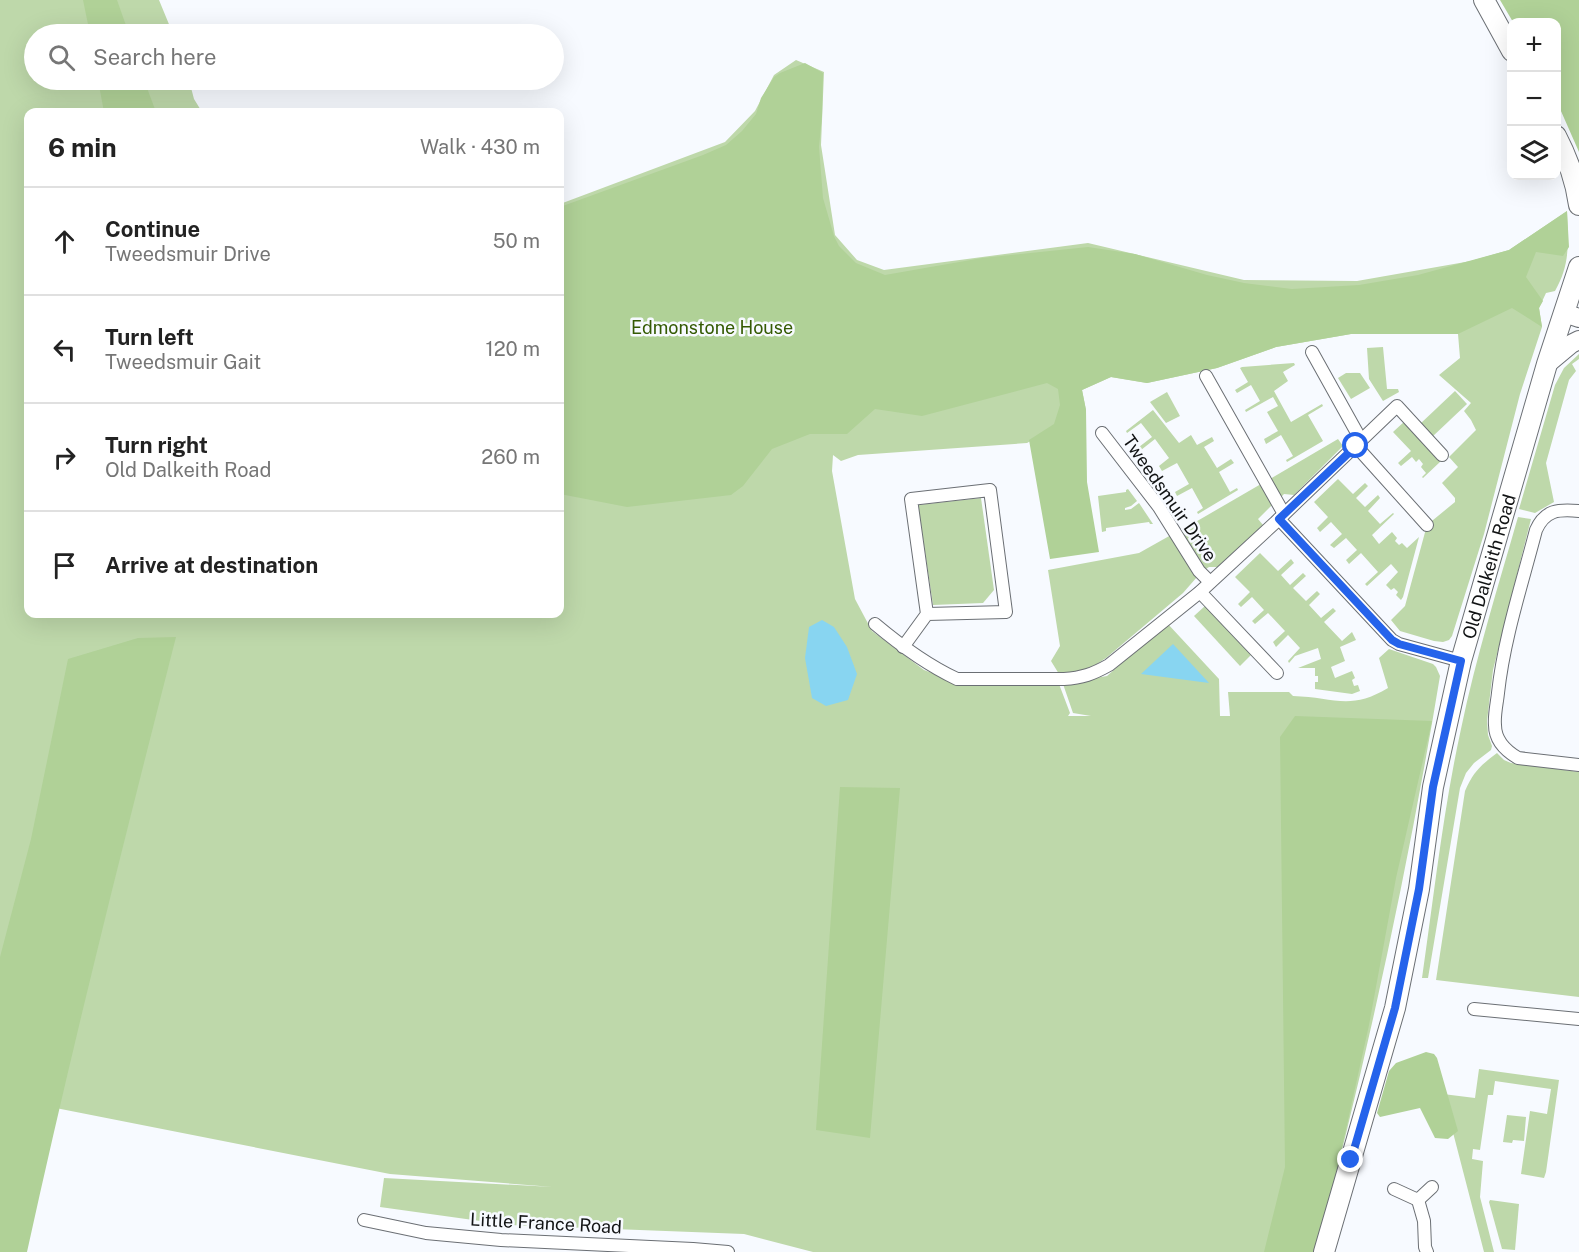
<!DOCTYPE html>
<html lang="en">
<head>
<meta charset="utf-8">
<style>
	:root { --surface:#fff; --page:#f6f6f6; --text:#222; --muted:#767676; --line:#e0e0e0 }
	body { margin:0; font-family:"Public Sans",sans-serif; background:var(--page); color:var(--text) }
	.controls { position:absolute; right:18px; top:18px; display:grid; overflow:hidden; border-radius:12px; box-shadow:0 6px 24px #0002 }
	.controls button { width:54px; height:54px; display:grid; place-items:center; padding:0; border:0; border-bottom:2px solid var(--line); background:var(--surface); color:var(--text); font:30px sans-serif }
	.stop { position:absolute; width:18px; height:18px; margin:-14px; border:4px solid #2563eb; border-radius:50%; background:#fff }
	.stop.end { background:#2563eb; border-color:#fff; box-shadow:0 2px 6px #0008 }
	.list { margin:0; padding:0; list-style:none }
	h2 { display:flex; justify-content:space-between; align-items:center; height:78px; margin:0; padding:0 24px; font-size:26px }
	h2 small { font-size:20px; font-weight:400; color:var(--muted) }
	.list li { display:grid; grid-template-columns:39px 1fr auto; gap:18px; align-items:center; box-sizing:border-box; height:108px; padding:0 24px; border-top:2px solid var(--line) }
	.list b { display:block; font-size:22px; white-space:nowrap }
	.list p { margin:0; font-size:20px; white-space:nowrap; color:var(--muted) }
	.list em { font-size:20px; font-style:normal; color:var(--muted) }
	.icon { flex:none; width:33px; height:33px; fill:none; stroke:currentColor; stroke-width:2; stroke-linecap:round; stroke-linejoin:round }
	.map { position:relative; flex:none; width:1579px; height:1252px; overflow:hidden }
	.search { position:absolute; background:var(--surface); box-shadow:0 6px 24px #0002; left:24px; top:24px; width:540px; height:66px; display:flex; align-items:center; gap:15px; box-sizing:border-box; padding:0 21px; border-radius:33px; color:var(--muted); font-size:22px }
	.panel { position:absolute; background:var(--surface); box-shadow:0 6px 24px #0002; left:24px; top:108px; width:540px; height:510px; border-radius:12px }
	.map>svg:first-child { display:block }
</style>
</head>
<body>
<div class="map">
<svg width="1579" height="1252" viewBox="0 0 1579 1252">
	<rect width="100%" height="100%" fill="#f7faff"/>
	<!-- green -->
	<g fill="#bed8aa">
		<path d="M0,0h159l14,34h-139v46h155l5,19 8,13h-174v502h532v-410l165,-62 30,-31 19,-36 22,-15 28,12 -3,73 14,90 22,25 27,10 204,-27 156,37 113,1 114,-20 38,-11 58,-39c1,30 4,52 -12,80l-9,2 -7,15 3,19 -22,67 -36,140 -32,102 -3,4 -6,2 -9,-1 -34,-10 -9,-11 14,-14 22,-81 28,-23v-4l-13,-15 16,-16 -9,-10 27,-27 -5,-10 -7,-9 7,-8 -32,-28 21,-17 -2,-24h-107l-75,13 -59,21 -70,15 -36,-6 -29,13 4,20 -59,33 -169,12 -17,6 -8,-6 -1,16 23,128 17,32 52,39 32,12 103,2 11,29 -2,3h23l-18,-3 -10,-29 44,-8 60,-53 52,56 1,37h10l-2,-24h61l4,4c40,1 57,15 95,-8l-9,-30 10,-9 44,15 3,3 4,9c-32,194 -74,386 -124,576h-503l-69,-18 -235,-9 -129,-18 4,-29 169,9 -163,-13 -390,-77z"/>
		<path d="M1383,347l4,42h11l1,3 -16,9 -14,-22 -2,-31z"/>
		<path d="M1579,354v5l-7,5 4,7 -7,9 -23,83 8,39 -19,11 -16,-4 36,-124 9,-17z"/>
		<path d="M1294,363l1,2 -12,7 5,9 -14,10 17,31 31,-18 1,2 -15,9 15,26 -36,21 -1,-2 7,-4 -12,-21 -15,9 -2,-5 14,-8 -11,-19 11,-6 -5,-9 -27,15 -1,-2 15,-9 -9,-16 -14,8 -2,-3 13,-8 -8,-14 2,-1z"/>
		<path d="M1346,373h14l10,15 -19,11 -13,-21z"/>
		<path d="M1455,391l12,13 -35,33 -12,-13z"/>
		<path d="M1167,392l13,24 -14,7 -16,-21z"/>
		<path d="M1153,410l26,33 12,-8 6,10 15,-8 2,4 -10,6 13,21 14,-9 3,4 -15,9 11,20 7,-4 1,2 -40,24 -1,-2 6,-4 -11,-20 -15,8 -2,-4 14,-8 -12,-21 -15,8 -3,-5 10,-8 -14,-19 -14,11 -2,-3 13,-10 -11,-14 -14,10 -1,-2z"/>
		<path d="M1405,421l36,40 -18,17 -1,-1 4,-4 -5,-6 2,-3 -4,-5 -3,3 -4,-5 -11,9 -3,-3 13,-12 -18,-19z"/>
		<path d="M1338,439l5,7 -49,49 -10,-1 -3,3 -11,-18z"/>
		<path d="M1338,479l15,15 12,-11 3,3 -12,12 9,9 13,-12 2,3 -12,13 12,13 13,-11 1,1 -22,21 7,9 13,-12 5,6 -2,3 4,4 3,-2 5,5 12,-11 -16,60 -2,3 -5,-5 2,-3 -4,-4 -3,2 -5,-5 12,-13 -7,-8 -24,22 -2,-2 13,-12 -17,-19 -12,11 -3,-4 11,-10 -11,-12 -12,10 -4,-3 12,-11 -11,-12 -11,10 -3,-4 11,-11 -14,-15z"/>
		<path d="M1261,484l11,21 -14,14 5,6 -44,42h-10l-3,2 -12,-13 -14,-25z"/>
		<path d="M1128,489l9,12 -6,5 -6,2v2l6,-1 8,-6 14,21h-3l-1,-2 -43,6v3l-4,1 -4,-36 28,-4v-2z"/>
		<path d="M981,498l13,92 -11,13 -50,2 -15,-100z"/>
		<path d="M1518,517l13,2 -38,151 -6,51 1,14 4,11 -1,4 -17,13 -8,10 -6,15 -32,190h-6c12,-83 21,-167 39,-249 15,-72 37,-142 57,-212z"/>
		<path d="M1171,535l26,42 -14,16 -77,65c-17,12 -26,13 -47,16l-8,-13 9,-15 -12,-76 91,-17z"/>
		<path d="M1260,553l18,18 13,-12 3,4 -13,12 9,10 13,-12 3,3 -13,12 13,13 11,-10 3,3 -11,11 12,13 12,-10 3,3 -12,11 18,19 10,-9 4,8 -16,7 5,14 -14,6 4,11 17,-7 3,7 -3,2 2,6 4,-1 2,6 -8,3 -37,-5v-7h3v-6h-3v-8h-17l23,-9 -3,-11 -23,8 -6,7 -1,-2 12,-13 -12,-13 -12,12 -3,-5 12,-11 -17,-18 -13,11 -3,-3 12,-11 -12,-13 -11,10 -3,-3 12,-12 -15,-15z"/>
		<path d="M1205,606l46,49 -11,11 -46,-50z"/>
		<path d="M1497,753l7,7 7,3 68,9v225l-143,-17 29,-189c9,-20 15,-25 32,-38z"/>
		<path d="M1479,1069l80,11 -13,92 -2,6 -23,-4 9,-63 17,3 4,-25 -56,-8 -2,14h-5l-8,55 -7,-1 -1,10 11,2 -3,36 14,55h-10l-41,-158 32,4z"/>
		<path d="M1507,1115l19,2 -2,24 -11,-1 -1,3 -9,-1z"/>
		<path d="M1490,1200l29,4 -4,46 -13,-1 -13,-47z"/>
	</g>
	<!-- forest -->
	<g fill="#b0d197">
		<path d="M83,0h34l12,34h-39z"/>
		<path d="M1500,0h79v152l-22,-50 -1,-80h-43z"/>
		<path d="M805,63l18,10 -1,43 -3,31 4,51 11,38 5,10 17,17 29,12 97,-17 106,-11 47,7 72,21 37,8 48,6 67,-4 59,-10 91,-25 58,-39 2,36 -6,9 -27,-4 -10,25 17,24 -4,7 3,19 -30,-19 -54,26h-107l-75,13 -59,21 -70,15 -36,-6 -29,13 4,20 1,72 12,70 -49,7 -21,-119 25,-16 6,-19 -2,-16 -11,-6 -125,33 -47,-7 -28,25h-37l-38,15 -29,37 -12,9 -104,12 -67,-13v-287l143,-52 23,-10 16,-14 14,-17 5,-16 13,-21 6,-4z"/>
		<path d="M98,80h46l12,32h-52z"/>
		<path d="M176,637c-52,204 -104,409 -149,615h-27v-295l31,-118 37,-180 70,-21z"/>
		<path d="M1295,716l137,5 -36,157 -27,147 -36,163 -19,64h-50l21,-85 -5,-430z"/>
		<path d="M840,787l60,1 -30,350 -54,-8z"/>
		<path d="M1426,1052l8,2 3,4 21,73 -10,8 -13,-1 -15,-30 -40,9 -3,-4 12,-42 7,-8z"/>
	</g>
	<!-- water -->
	<g fill="#88d5f1">
		<path d="M822,620l12,7 13,20 10,27 -9,26 -22,6 -14,-8 -7,-40 4,-31z"/>
		<path d="M1173,644l36,39 -68,-9z"/>
	</g>
	<g fill="none" stroke-linecap="round" stroke-linejoin="round">
		<defs>
			<g id="street">
				<path d="M1312,352l49,88"/>
				<path d="M1206,376l78,138"/>
				<path d="M1102,433l57,74 40,64 11,11"/>
				<path d="M1356,446l71,79"/>
				<path d="M1579,511c-21,-2 -34,-1 -43,19 -14,54 -32,108 -38,163 -1,10 -4,22 -3,32 0,15 11,26 23,33l61,7"/>
				<path d="M1279,519l113,121 7,4 62,17"/>
				<path d="M1200,592l77,81"/>
				<path d="M875,624c25,21 52,41 82,55h107c18,-1 29,-5 45,-14l91,-73 79,-73 118,-113 45,49"/>
				<path d="M903,647l24,-33 -16,-115 79,-9 16,122 -79,2"/>
				<path d="M1474,1009l105,10"/>
				<path d="M1394,1189l24,11 14,-13"/>
				<path d="M1418,1200l6,21 1,26 2,5"/>
				<path d="M364,1220l62,13 75,7 192,9 35,3"/>
			</g>
			<g id="secondary">
				<path d="M1564,313l15,5"/>
				<path d="M1547,364l24,-20 8,-4"/>
			</g>
			<g id="primary">
				<path d="M1484,0l28,51"/>
				<path d="M1556,136c11,21 20,46 23,69"/>
				<path id="s1" d="M1324,1252l71,-244 24,-119 14,-102 28,-126 86,-297 32,-97"/>
			</g>
		</defs>
		<!-- street casing -->
		<use href="#street" stroke="#6b6f74" stroke-width="14"/>
		<!-- secondary casing -->
		<use href="#secondary" stroke="#6b6f74" stroke-width="20"/>
		<!-- primary casing -->
		<use href="#primary" stroke="#6b6f74" stroke-width="22"/>
		<!-- street -->
		<use href="#street" stroke="#fff" stroke-width="12"/>
		<!-- secondary -->
		<use href="#secondary" stroke="#fff" stroke-width="18"/>
		<!-- primary -->
		<use href="#primary" stroke="#fff" stroke-width="20"/>
	</g>
	<g fill="none" stroke-linecap="round" stroke-linejoin="round">
		<!-- route -->
		<path stroke="#2563eb" stroke-width="8" d="M1351,1160l44,-152 24,-119 14,-102 28,-126 -62,-17 -7,-4 -113,-121 77,-73"/>
	</g>
	<g text-anchor="middle" dominant-baseline="central" stroke-width="5" stroke-linejoin="round" paint-order="stroke">
		<!-- park labels -->
		<g font-size="18" fill="#345a03" stroke="#f7faff">
			<text x="712" y="327">Edmonstone House</text>
		</g>
		<!-- street labels -->
		<g font-size="18" fill="#111314" stroke="#f7faff">
			<text transform="translate(1170 498) rotate(55)">Tweedsmuir Drive</text>
			<text stroke="none"><textPath href="#s1" startOffset="706">Old Dalkeith Road</textPath></text>
			<text transform="translate(546 1223) rotate(3)">Little France Road</text>
		</g>
	</g>
</svg>
<div class="controls">
<button>+</button>
<button>−</button>
<button><svg class="icon" aria-label="layers" viewBox="0 0 24 24"><path d="M12 4l9 5-9 5-9-5zM3 14l9 5 9-5"/></svg></button>
</div>
<div class="stop" style="left:1356px;top:446px"></div>
<div class="stop end" style="left:1351px;top:1160px"></div>
<div class="search"><svg class="icon" aria-label="search" viewBox="0 0 24 24"><circle cx="10" cy="10" r="6"/><path d="M15 15l6 6"/></svg>Search here</div>
<section class="panel">
<h2>6 min<small>Walk · 430 m</small></h2>
<ul class="list">
<li><svg class="icon" aria-label="ahead" viewBox="0 0 24 24"><path d="M12 20V5M6 11l6-6 6 6"/></svg><div><b>Continue</b><p>Tweedsmuir Drive</p></div><em>50 m</em></li>
<li><svg class="icon" aria-label="left" viewBox="0 0 24 24"><path d="M17 20v-9H6M10 6l-5 5 5 5"/></svg><div><b>Turn left</b><p>Tweedsmuir Gait</p></div><em>120 m</em></li>
<li><svg class="icon" aria-label="right" viewBox="0 0 24 24"><path d="M7 20v-9h11M14 6l5 5-5 5"/></svg><div><b>Turn right</b><p>Old Dalkeith Road</p></div><em>260 m</em></li>
<li><svg class="icon" aria-label="arrive" viewBox="0 0 24 24"><path d="M6 21V4h12l-3 4 3 4H6"/></svg><div><b>Arrive at destination</b></div></li>
</ul>
</section>
</div>
</body>
</html>
